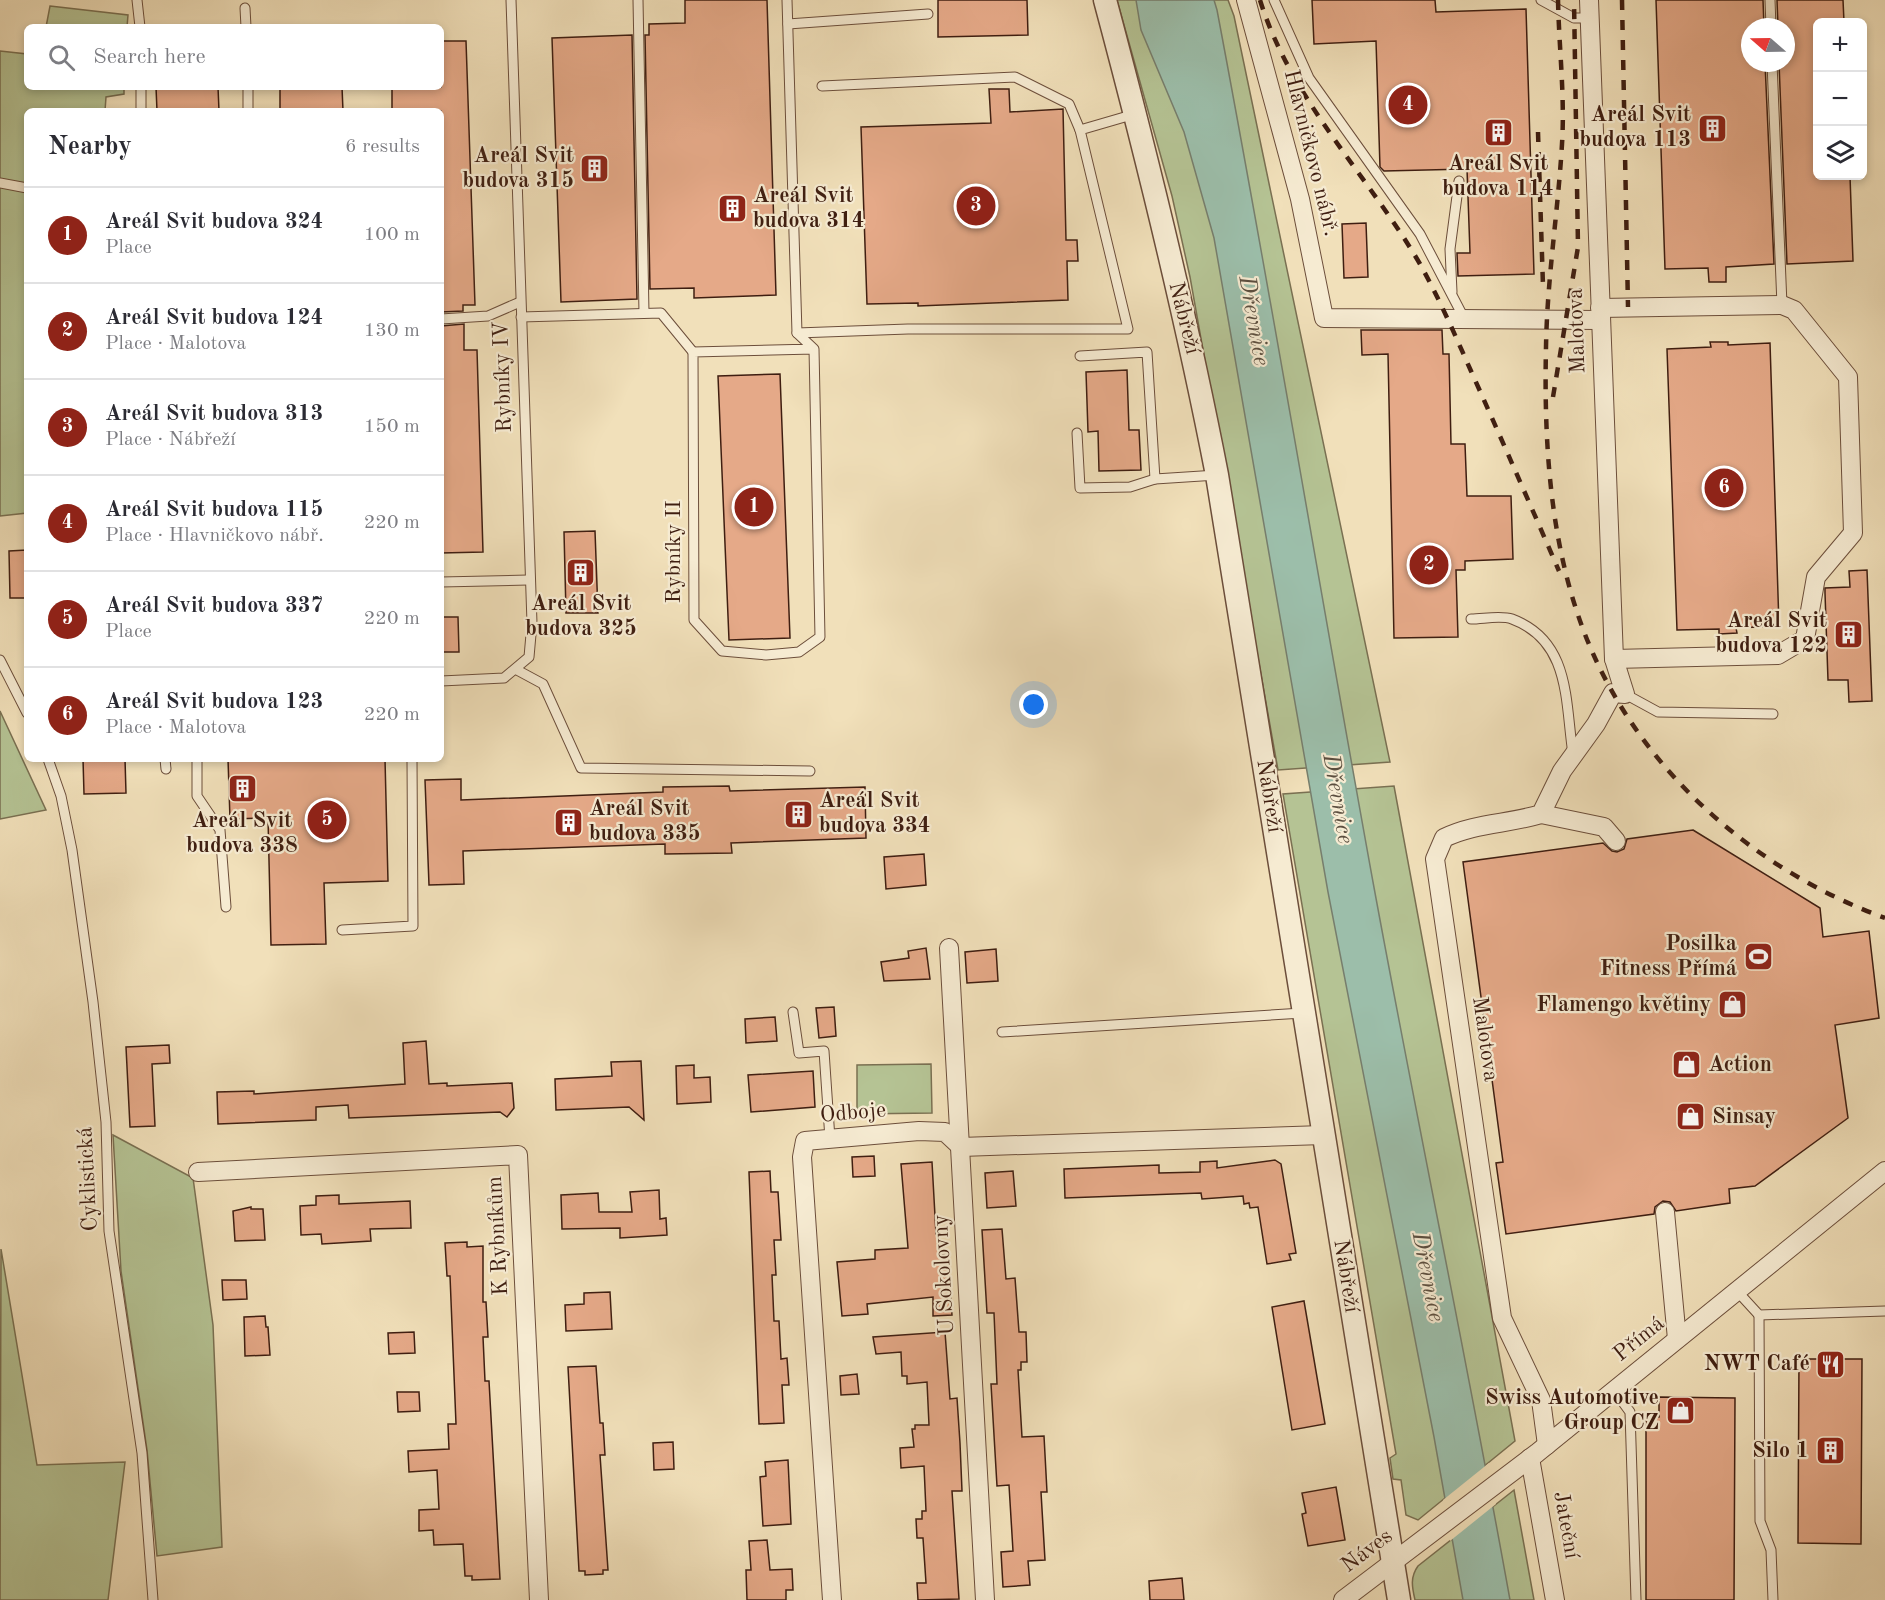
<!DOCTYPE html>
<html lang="en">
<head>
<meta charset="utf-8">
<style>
	:root { --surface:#fff; --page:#f7f7f7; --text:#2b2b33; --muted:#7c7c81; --line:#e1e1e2; --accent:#8f2418 }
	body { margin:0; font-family:"Old Standard TT",serif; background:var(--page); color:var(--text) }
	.controls { position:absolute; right:18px; top:18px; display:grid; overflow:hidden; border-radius:9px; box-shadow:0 3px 9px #0003 }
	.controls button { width:54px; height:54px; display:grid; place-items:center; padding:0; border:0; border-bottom:2px solid var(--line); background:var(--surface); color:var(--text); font:30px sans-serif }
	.compass { position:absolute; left:1741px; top:18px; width:54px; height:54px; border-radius:50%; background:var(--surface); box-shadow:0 3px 9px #0003; rotate:290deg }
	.you { position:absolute; left:1034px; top:705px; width:21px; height:21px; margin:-15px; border:4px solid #fff; border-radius:50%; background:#1a73e8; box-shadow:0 0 0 9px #1a73e833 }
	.badge { display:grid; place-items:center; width:39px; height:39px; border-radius:50%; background:var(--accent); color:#fff; font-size:20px; font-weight:700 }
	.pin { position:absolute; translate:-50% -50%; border:3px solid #fff; box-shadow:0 2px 6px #0006 }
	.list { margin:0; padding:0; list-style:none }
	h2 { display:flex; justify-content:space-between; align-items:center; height:78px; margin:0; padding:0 24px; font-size:26px }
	h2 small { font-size:20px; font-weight:400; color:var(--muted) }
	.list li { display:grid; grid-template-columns:39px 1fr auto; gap:18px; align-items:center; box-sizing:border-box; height:96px; padding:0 24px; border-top:2px solid var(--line) }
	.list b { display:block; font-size:22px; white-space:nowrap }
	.list p { margin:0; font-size:20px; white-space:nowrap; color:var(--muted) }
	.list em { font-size:20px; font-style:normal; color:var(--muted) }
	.icon { flex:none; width:33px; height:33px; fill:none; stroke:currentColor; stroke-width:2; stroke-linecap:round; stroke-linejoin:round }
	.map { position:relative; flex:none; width:1885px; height:1600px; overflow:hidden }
	.search { position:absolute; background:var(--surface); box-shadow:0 3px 9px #0003; left:24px; top:24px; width:420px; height:66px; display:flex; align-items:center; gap:15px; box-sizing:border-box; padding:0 21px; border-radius:9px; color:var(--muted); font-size:22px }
	.panel { position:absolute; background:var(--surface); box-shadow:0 3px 9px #0003; left:24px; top:108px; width:420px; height:654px; border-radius:9px }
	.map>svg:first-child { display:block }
</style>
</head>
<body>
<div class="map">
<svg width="1885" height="1600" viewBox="0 0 1885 1600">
	<rect width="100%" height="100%" fill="#f1e0ba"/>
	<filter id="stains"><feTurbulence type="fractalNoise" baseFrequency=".00333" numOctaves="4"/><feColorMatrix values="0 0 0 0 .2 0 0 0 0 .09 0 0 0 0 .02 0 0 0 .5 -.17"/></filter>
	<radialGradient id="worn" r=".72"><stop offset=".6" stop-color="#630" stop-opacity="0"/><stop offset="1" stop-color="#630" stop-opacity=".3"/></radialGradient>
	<!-- green -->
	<g fill="#b5c394" stroke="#7a7052" stroke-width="1.5">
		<path d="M1117,0h111l6,16 156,746 -112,8 -88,-493 -18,-81z"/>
		<path d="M50,6l78,9 -1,12h-81z"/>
		<path d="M0,51l27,3v33h97v7l-18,3 -1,14h-78v402l-27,3z"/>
		<path d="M0,711l46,99 -46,9z"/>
		<path d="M1394,786l121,655 -97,79 -12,-5 -5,-35 -8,-1 -3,-21 6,-4 -113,-660z"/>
		<path d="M931,1064l1,49 -75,1v-49z"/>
		<path d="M113,1135l80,43 20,147 9,222 -65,9 -10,-106 -26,-179z"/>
		<path d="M1,1249l36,216 88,-3 -17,138h-108z"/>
		<path d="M1514,1490l20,110h-119c-3,-13 -5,-23 3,-34z"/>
	</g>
	<!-- water -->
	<path fill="#9cbeaa" stroke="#777e6d" stroke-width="1.5" d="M1136,0h78l3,10c55,290 103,581 156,872 44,240 94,478 137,718h-47l-29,-163 -106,-545 -114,-654 -30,-106 -43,-102z"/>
	<!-- pier -->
	<path fill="#f1e0ba" d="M1489,1463l7,41 -46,37 -7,-41z"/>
	<!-- building -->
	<g fill="#e5a988" stroke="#3f1e11" stroke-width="1.5">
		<path d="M685,0h82l9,295 -82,3v-10l-44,1 -5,-254h4v-11l36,-1z"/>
		<path d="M938,0h89l1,35 -90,2z"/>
		<path d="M1312,0h123l1,12 90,-3 8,265 -76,2 -1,-23h13l-3,-84 -83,2 -4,-4 -4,-126 -62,3z"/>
		<path d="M1656,0h107l1,27h-14v36h15l9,201 -48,3v15h-17l-1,-14 -43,1z"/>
		<path d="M1777,0h66l1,22h-26v154h32l3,85 -66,3 -8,-201h7v-36h-8z"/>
		<path d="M632,35l5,264 -76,3 -9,-264z"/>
		<path d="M441,41h25l9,264h-12v6l-22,1v-201h-49v-24h49z"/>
		<path d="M156,87h62l1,24h-62z"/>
		<path d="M280,87h62l1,24h-63z"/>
		<path d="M989,89h20l1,23 53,-3 3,131h11l1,21h-11l1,39 -150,6v-3l-51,1 -6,-177 130,-4z"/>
		<path d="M1366,223l2,54 -24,1 -2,-54z"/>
		<path d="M464,324v26h13l6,202 -42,1v-227z"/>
		<path d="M1361,330h81l1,24h6l2,90h14l2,52h44l2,63 -48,2v9h-9l2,67 -64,1 -6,-284 -26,1z"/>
		<path d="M1710,342h18v3l42,-2 9,283 -43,2 1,5 -18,1v-5l-42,1 -10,-281 44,-2z"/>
		<path d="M1127,370l2,60h10l2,40 -42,1 -1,-40 -10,1 -2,-60z"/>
		<path d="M780,374l10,264 -61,2 -11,-264z"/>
		<path d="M595,531l3,82h-32l-2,-81z"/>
		<path d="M27,550v48h-17l-1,-47z"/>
		<path d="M1867,570l5,131 -23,1 -1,-22h-20l-3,-87v-5l25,-1 -1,-16z"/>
		<path d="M441,617h17l1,35h-18z"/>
		<path d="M83,759h42l1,34 -42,1z"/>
		<path d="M228,759h157l3,122 -64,2 2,61 -55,1 -3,-127 -38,1z"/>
		<path d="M461,779v21l202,-8v-5l66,-1 1,5 135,-4 1,51 -135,5 1,10 -67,1v-10l-202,7 1,33 -35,1 -4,-105z"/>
		<path d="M1693,830l127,78 3,29 46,-6 10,87 -44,7 13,93 -93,68 -26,3 1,14 -54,8 -6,-9 -7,-1 -8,6 -1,7 -148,20 -10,-71 7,-1 -40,-300 140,-19 9,8 5,1 7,-3 3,-10z"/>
		<path d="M924,854l2,31 -40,4 -2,-32z"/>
		<path d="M926,948l4,31 -46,2 -3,-19 28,-4 -1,-7z"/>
		<path d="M996,949l2,32 -31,2 -2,-31z"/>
		<path d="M834,1007l2,29 -17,2 -3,-30z"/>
		<path d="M775,1017l2,24 -31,2 -1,-24z"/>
		<path d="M426,1041l3,43 18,-1v3l65,-3 2,25 -7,9 -7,-5 -151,6 -1,-13 -32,2v13l-98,4 -1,-32 37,-1v3l151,-10 -2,-41z"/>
		<path d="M169,1045l1,18 -18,1 3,62 -25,1 -4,-80z"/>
		<path d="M641,1061l3,59 -15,-13 -73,3 -1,-31 57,-3 -1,-14z"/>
		<path d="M694,1065v13l16,-1 1,25 -34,2 -1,-38z"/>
		<path d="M813,1071l2,36 -64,5 -3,-37z"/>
		<path d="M874,1156l1,20 -22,1 -1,-20z"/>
		<path d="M1275,1160l6,4 15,89 -7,1 2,6 -24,4 -9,-57 -8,1 -1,-5 -5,1 -1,-8 -41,3 -1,-6 -136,5 -1,-29 95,-4v8l41,-1v-10l17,-1v7z"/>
		<path d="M932,1162l4,72h3l2,21 6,-1 5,61 -19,1v-19l-66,7 1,10 -26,2 -5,-54 38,-3v-9l33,-2 -7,-84z"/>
		<path d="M770,1171l1,21h7l3,48h-7l2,35h-4l2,46h5l2,38 6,-1 2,27h-7l2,38 -25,1 -10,-252z"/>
		<path d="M1013,1171l3,35 -29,2 -2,-35z"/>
		<path d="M659,1190l1,29 6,-1 1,17 -47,3v-10l-58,1 -1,-34 37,-2 1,19h33l-2,-20z"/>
		<path d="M339,1195v9l71,-3 1,27 -41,1 1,12 -49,3 -1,-10 -20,1 -1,-29 16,-1v-9z"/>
		<path d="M251,1207v2h12l2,31 -30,1 -2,-30z"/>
		<path d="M1002,1229l4,50 9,-1 4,54h7l1,30h-6v8h-3l4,67 22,-1 3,56h-6l4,68 -17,1 2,24 -27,2 -2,-35 12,-1 -4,-66 -12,1 -6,-102h6l-3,-71h-7l-5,-83z"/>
		<path d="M467,1242v5l16,-1v56h3l2,35h-5l2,44h4l11,198 -28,1v-4h-7l-2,-32 -29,1 -1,-15 -14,1v-21l20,-1 -2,-39 -28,2 -1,-21 41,-2 -1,-25h8l-6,-148h-3l-2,-33z"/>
		<path d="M222,1280h24l1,19 -24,1z"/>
		<path d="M610,1292l2,37 -46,2 -1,-26 19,-1v-11z"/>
		<path d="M1304,1301l21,123 -33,6 -20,-123z"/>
		<path d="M265,1316l1,11h2l2,28 -25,1 -1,-39z"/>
		<path d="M414,1332l1,21 -26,1 -1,-21z"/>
		<path d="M945,1332l5,67 7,-1 3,45 2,48h-10l7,108 -41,1 -1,-17h9l-3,-45h-6l-1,-19h6v-8h4l-2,-45 -23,2 -1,-20 14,-1 -2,-18h3v-4h14l-2,-43 -20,2v-8h-5l-1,-24 -25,2 -3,-17z"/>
		<path d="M1799,1359h63l-1,185 -63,-1z"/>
		<path d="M596,1366l4,57h3l2,32h-5l8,115h-5v4l-18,1v-4h-6l-11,-204z"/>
		<path d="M857,1374l2,20 -18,1 -1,-19z"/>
		<path d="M397,1392h22l1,19 -22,1z"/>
		<path d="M1659,1397l76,1 -1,202h-88v-184l13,1z"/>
		<path d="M673,1442l1,27 -20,1 -1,-27z"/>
		<path d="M788,1460l3,64 -28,2 -3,-49 6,-1 -1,-14z"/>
		<path d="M1336,1487l9,53 -37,6 -6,-32 4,-1 -4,-20z"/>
		<path d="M767,1540l3,30 22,-1 1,21h-7v10h-39l-1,-30h5l-2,-29z"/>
		<path d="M1182,1578l2,22h-34l-1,-19z"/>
	</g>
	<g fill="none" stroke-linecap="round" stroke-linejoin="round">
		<defs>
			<g id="service">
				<path d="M137,0l3,27"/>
				<path d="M638,0l6,313"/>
				<path d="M787,0l10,333 17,16 6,288 -21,15 -33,3 -44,-4 -28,-31 -1,-268 121,-3"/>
				<path d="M1274,0l35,78 111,156 45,86"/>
				<path d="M1541,0l33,18h16"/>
				<path d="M1770,0l1,27"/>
				<path d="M245,8l1,19"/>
				<path d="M788,24l140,-10"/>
				<path d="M1772,63l10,242"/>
				<path d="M822,86l193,-9 54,27 11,26"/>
				<path d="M141,87v24"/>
				<path d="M248,87v24"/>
				<path d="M0,183l27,5"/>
				<path d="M1452,292l-2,-43 9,-68"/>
				<path d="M521,317l140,-4 32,39"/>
				<path d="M441,319l47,-3 32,-14"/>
				<path d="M797,333l111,-4h220l-48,-199 55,-16"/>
				<path d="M1080,356l67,-4 8,127 62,-4"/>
				<path d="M1077,433l3,55 50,-1 25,-8"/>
				<path d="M441,582l87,-2"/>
				<path d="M1471,619c12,0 30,-4 41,0 59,22 53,83 61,135"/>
				<path d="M0,660l27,53"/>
				<path d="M517,670l26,14 38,84 229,3"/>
				<path d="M441,681l63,-3 25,-21 3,-34 -21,-623"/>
				<path d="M1625,694l33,18 115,2"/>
				<path d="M48,759l13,37 11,54 21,152 13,120 3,109 33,222 11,147"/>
				<path d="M165,759l1,10"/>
				<path d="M197,759v37l23,34 6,77"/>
				<path d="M342,930l71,-4 -1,-167"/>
				<path d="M793,1012l6,41 25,-2 6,88"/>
				<path d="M1002,1032l301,-19"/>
				<path d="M1737,1291l22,24 126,-4"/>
				<path d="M1759,1315l1,206 11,29 2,50"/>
				<path d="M1614,1390l16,22 6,188"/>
			</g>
			<g id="minor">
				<path d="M1246,0l54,199 24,119 277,2"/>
				<path d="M1600,308l182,-3 12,5 54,67 5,156 -37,44 -11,62 -27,16 -164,4"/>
				<path d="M1541,814l63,13 12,14"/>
				<path d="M949,948l36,652"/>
				<path d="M198,1172l320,-17 21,445"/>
				<path d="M1665,1212l12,127"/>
				<path d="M1547,1445l-6,-45 -39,-82 -67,-459 9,-21c30,-15 65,-14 97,-24l21,-43 34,-47 17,-31 12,1 -11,-35 -25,-659"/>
				<path d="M1530,1458l25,142"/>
				<path d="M832,1600l-30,-443 3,-16 114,-10 26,1 16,15 362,-12"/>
				<path d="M1343,1600l194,-147 348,-282"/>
			</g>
			<path id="tertiary" d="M1105,0c42,157 81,315 112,475l182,1125"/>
		</defs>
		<!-- service casing -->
		<use href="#service" stroke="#6c4e3b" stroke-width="11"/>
		<!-- minor casing -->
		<use href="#minor" stroke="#6c4e3b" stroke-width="20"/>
		<!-- tertiary casing -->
		<use href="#tertiary" stroke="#6c4e3b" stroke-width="25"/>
		<!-- service -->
		<use href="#service" stroke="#f6ebd2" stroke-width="9"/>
		<!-- minor -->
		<use href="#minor" stroke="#f6ebd2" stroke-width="18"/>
		<!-- tertiary -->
		<use href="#tertiary" stroke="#f6ebd2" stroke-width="22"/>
		<!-- rail -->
		<g stroke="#3f1e11" stroke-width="4.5" stroke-dasharray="10 10" stroke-linecap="butt">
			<path d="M1260,0c31,100 108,175 160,264 19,34 35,71 51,107 30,67 59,133 88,200"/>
			<path d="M1558,0c1,48 7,97 4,144 -4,68 -15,136 -16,203 -2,88 3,181 31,265 47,144 168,255 308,306"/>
			<path d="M1622,0l6,307"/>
			<path d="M1538,132l5,154"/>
			<path d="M1553,397l25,-150 -4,-247"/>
		</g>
	</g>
	<!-- icons -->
	<defs>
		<symbol id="building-square" viewBox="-11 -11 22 22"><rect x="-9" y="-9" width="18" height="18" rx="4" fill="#8f2418" stroke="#f6ebd2"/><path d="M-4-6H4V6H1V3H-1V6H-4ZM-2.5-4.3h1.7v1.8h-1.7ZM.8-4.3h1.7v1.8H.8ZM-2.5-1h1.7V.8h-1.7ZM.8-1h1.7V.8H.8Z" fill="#fff"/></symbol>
		<symbol id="stadium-square" viewBox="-11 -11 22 22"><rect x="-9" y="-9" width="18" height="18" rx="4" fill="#8f2418" stroke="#f6ebd2"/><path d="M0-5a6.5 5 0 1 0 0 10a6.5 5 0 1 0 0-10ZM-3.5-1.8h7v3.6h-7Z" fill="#fff"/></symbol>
		<symbol id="shop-square" viewBox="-11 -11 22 22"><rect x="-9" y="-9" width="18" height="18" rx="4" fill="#8f2418" stroke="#f6ebd2"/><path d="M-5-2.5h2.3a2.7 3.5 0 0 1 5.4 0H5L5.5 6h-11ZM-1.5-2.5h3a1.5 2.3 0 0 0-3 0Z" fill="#fff"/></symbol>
		<symbol id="restaurant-square" viewBox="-11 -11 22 22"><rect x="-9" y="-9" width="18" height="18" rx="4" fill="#8f2418" stroke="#f6ebd2"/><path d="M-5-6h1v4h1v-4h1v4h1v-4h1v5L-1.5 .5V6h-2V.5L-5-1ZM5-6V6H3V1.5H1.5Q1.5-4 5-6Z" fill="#fff"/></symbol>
	</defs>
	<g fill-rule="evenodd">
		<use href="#building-square" x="1696" y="112" width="33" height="33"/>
		<use href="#building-square" x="1482" y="116" width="33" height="33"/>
		<use href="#building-square" x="578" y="152" width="33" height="33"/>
		<use href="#building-square" x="716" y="192" width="33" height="33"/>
		<use href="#building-square" x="564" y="556" width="33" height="33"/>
		<use href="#building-square" x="1832" y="618" width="33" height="33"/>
		<use href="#building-square" x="226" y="772" width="33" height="33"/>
		<use href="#building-square" x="782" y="798" width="33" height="33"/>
		<use href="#building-square" x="552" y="806" width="33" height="33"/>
		<use href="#stadium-square" x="1742" y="940" width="33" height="33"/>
		<use href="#shop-square" x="1716" y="988" width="33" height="33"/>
		<use href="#shop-square" x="1670" y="1048" width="33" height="33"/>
		<use href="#shop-square" x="1674" y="1100" width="33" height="33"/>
		<use href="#restaurant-square" x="1814" y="1348" width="33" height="33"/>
		<use href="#shop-square" x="1664" y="1394" width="33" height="33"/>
		<use href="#building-square" x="1814" y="1434" width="33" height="33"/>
	</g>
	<g text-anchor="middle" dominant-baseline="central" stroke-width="4.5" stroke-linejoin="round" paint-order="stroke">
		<!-- poi labels -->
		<g font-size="22" font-weight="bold" fill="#3f1e11" stroke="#f6ebd2" text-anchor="end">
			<text x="1691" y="115">Areál Svit<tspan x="1691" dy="25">budova 113</tspan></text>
			<text x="574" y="156">Areál Svit<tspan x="574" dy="25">budova 315</tspan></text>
			<text x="1498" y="164" text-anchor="middle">Areál Svit<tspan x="1498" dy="25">budova 114</tspan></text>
			<text x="753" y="196" text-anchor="start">Areál Svit<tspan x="753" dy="25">budova 314</tspan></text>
			<text x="581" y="604" text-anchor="middle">Areál Svit<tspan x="581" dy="25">budova 325</tspan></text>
			<text x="1827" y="621">Areál Svit<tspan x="1827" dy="25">budova 122</tspan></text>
			<text x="819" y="801" text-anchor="start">Areál Svit<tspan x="819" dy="25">budova 334</tspan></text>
			<text x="589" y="809" text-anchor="start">Areál Svit<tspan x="589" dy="25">budova 335</tspan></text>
			<text x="242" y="821" text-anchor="middle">Areál Svit<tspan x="242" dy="25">budova 338</tspan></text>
			<text x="1737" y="944">Posilka<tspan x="1737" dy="25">Fitness Přímá</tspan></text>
			<text x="1711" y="1005">Flamengo květiny</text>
			<text x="1708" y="1065" text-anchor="start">Action</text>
			<text x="1712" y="1117" text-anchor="start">Sinsay</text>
			<text x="1810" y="1364">NWT Café</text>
			<text x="1659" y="1398">Swiss Automotive<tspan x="1659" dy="25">Group CZ</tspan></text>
			<text x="1809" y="1451">Silo 1</text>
		</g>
		<!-- street labels -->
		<g font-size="22" fill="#3f1e11" stroke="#f6ebd2">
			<text transform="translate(1311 153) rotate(76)">Hlavničkovo nábř.</text>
			<text transform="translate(1184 318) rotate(76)">Nábřeží</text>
			<text transform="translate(1577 331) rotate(-92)">Malotova</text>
			<text transform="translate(503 377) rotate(-92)">Rybníky IV</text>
			<text transform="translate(674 552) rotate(-90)">Rybníky II</text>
			<text transform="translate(1269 796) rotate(81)">Nábřeží</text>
			<text transform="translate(1485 1039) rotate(82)">Malotova</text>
			<text transform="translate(853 1113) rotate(-5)">Odboje</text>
			<text transform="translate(88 1179) rotate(-93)">Cyklistická</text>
			<text transform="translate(498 1236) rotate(-93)">K Rybníkům</text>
			<text transform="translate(944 1275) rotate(-93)">U Sokolovny</text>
			<text transform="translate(1346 1276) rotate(81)">Nábřeží</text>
			<text transform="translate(1639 1339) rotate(-39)">Přímá</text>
			<text transform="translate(1566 1525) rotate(80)">Jateční</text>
			<text transform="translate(1367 1551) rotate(-37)">Náves</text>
		</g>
		<!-- water labels -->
		<g font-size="24" font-style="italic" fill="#5b4e3f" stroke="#f6ebd2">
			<text transform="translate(1253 321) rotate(80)">Dřevnice</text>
			<text transform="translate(1337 799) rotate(80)">Dřevnice</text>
			<text transform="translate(1427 1277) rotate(79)">Dřevnice</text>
		</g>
	</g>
	<rect width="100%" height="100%" filter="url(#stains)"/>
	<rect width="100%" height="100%" fill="url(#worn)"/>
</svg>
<div class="controls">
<button>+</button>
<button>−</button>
<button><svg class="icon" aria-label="layers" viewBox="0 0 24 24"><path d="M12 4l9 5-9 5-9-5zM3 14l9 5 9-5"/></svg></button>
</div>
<svg class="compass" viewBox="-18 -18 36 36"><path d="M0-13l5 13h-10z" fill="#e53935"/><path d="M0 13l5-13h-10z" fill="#7c7c81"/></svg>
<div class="you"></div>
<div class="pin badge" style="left:754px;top:507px">1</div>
<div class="pin badge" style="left:1429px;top:565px">2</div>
<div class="pin badge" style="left:976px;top:206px">3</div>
<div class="pin badge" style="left:1408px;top:105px">4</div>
<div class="pin badge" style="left:327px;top:820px">5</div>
<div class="pin badge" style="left:1724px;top:488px">6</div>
<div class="search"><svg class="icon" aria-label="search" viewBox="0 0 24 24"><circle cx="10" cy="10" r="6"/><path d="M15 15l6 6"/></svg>Search here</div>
<section class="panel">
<h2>Nearby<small>6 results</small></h2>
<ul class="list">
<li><span class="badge">1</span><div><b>Areál Svit budova 324</b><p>Place</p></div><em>100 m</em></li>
<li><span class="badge">2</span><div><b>Areál Svit budova 124</b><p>Place · Malotova</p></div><em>130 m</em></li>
<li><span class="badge">3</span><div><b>Areál Svit budova 313</b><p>Place · Nábřeží</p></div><em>150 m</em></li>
<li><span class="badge">4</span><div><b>Areál Svit budova 115</b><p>Place · Hlavničkovo nábř.</p></div><em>220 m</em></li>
<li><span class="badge">5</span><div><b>Areál Svit budova 337</b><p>Place</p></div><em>220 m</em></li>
<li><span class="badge">6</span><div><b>Areál Svit budova 123</b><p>Place · Malotova</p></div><em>220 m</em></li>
</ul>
</section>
</div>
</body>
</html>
